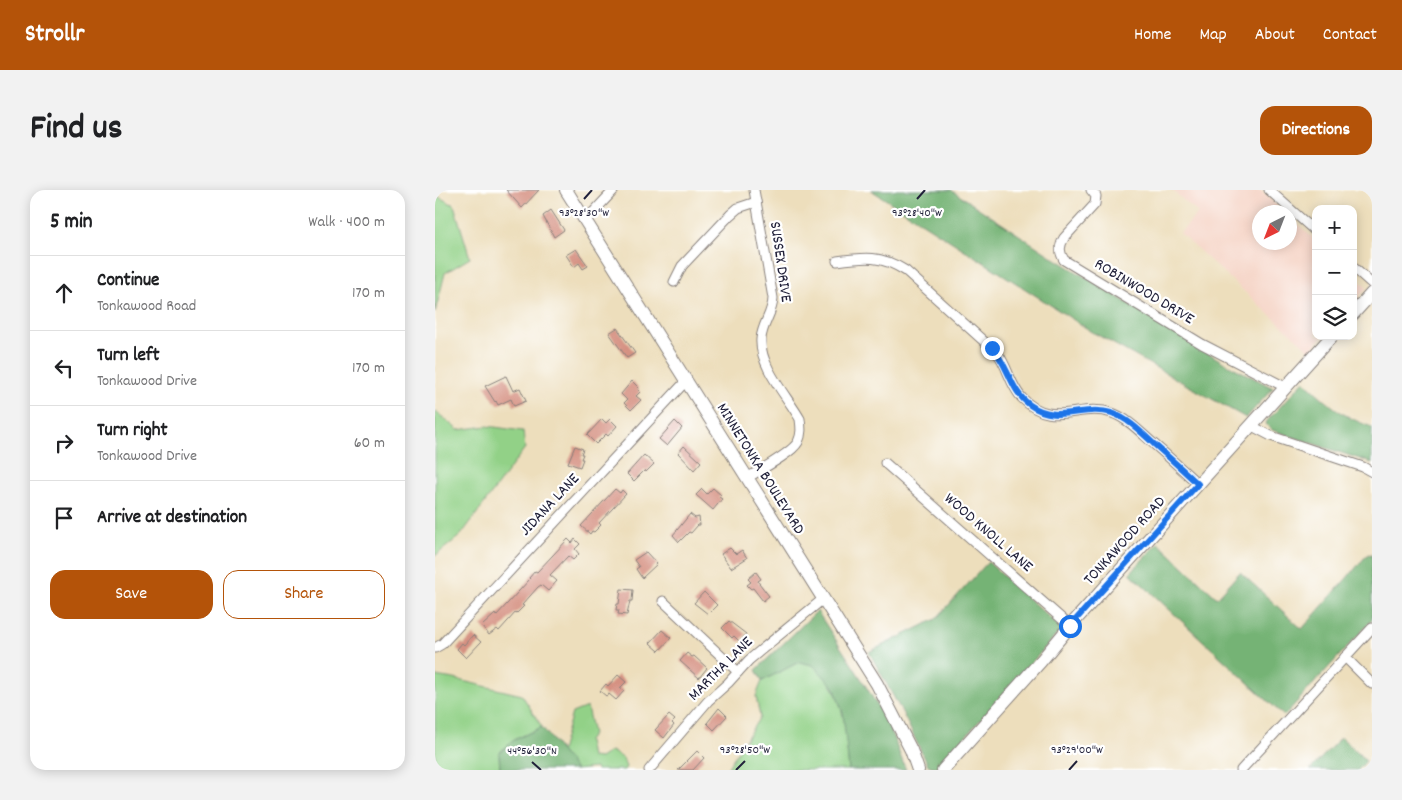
<!DOCTYPE html>
<html lang="en">
<head>
<meta charset="utf-8">
<style>
	:root { --surface:#fff; --page:#f2f2f2; --text:#202124; --muted:#757577; --line:#e0e0e0; --accent:#b45309 }
	body { margin:0; font-family:Dekko,sans-serif; background:var(--page); color:var(--text) }
	.controls { position:absolute; right:15px; top:15px; display:grid; overflow:hidden; border-radius:10px; box-shadow:0 2px 12px #0003 }
	.controls button { width:45px; height:45px; display:grid; place-items:center; padding:0; border:0; border-bottom:1px solid var(--line); background:var(--surface); color:var(--text); font:25px sans-serif }
	.compass { position:absolute; left:817px; top:15px; width:45px; height:45px; border-radius:50%; background:var(--surface); box-shadow:0 2px 12px #0003; rotate:222deg }
	.stop { position:absolute; width:15px; height:15px; margin:-11px; border:4px solid #1a73e8; border-radius:50%; background:#fff }
	.stop.end { background:#1a73e8; border-color:#fff; box-shadow:0 1px 5px #0008 }
	.list { margin:0; padding:0; list-style:none }
	h2 { display:flex; justify-content:space-between; align-items:center; height:65px; margin:0; padding:0 20px; font-size:21px }
	h2 small { font-size:16px; font-weight:400; color:var(--muted) }
	.list li { display:grid; grid-template-columns:32px 1fr auto; gap:15px; align-items:center; box-sizing:border-box; height:75px; padding:0 20px; border-top:1px solid var(--line) }
	.list b { display:block; font-size:19px; white-space:nowrap }
	.list p { margin:0; font-size:16px; white-space:nowrap; color:var(--muted) }
	.list em { font-size:16px; font-style:normal; color:var(--muted) }
	.actions { display:flex; gap:10px; padding:15px 20px }
	.actions a { flex:1; padding:11px 0; border:1px solid var(--accent); border-radius:15px; text-align:center; font-size:18px; color:var(--accent) }
	.actions .main { background:var(--accent); color:#fff }
	.icon { flex:none; width:28px; height:28px; fill:none; stroke:currentColor; stroke-width:2; stroke-linecap:round; stroke-linejoin:round }
	.map { position:relative; flex:none; width:937px; height:580px; overflow:hidden; border-radius:15px }
	header { display:flex; align-items:center; gap:30px; box-sizing:border-box; height:70px; padding:0 25px; background:var(--accent); color:#fff }
	header strong { font-size:24px }
	nav { display:flex; gap:28px; margin-inline-start:auto; font-size:18px }
	.intro { display:flex; align-items:center; justify-content:space-between; box-sizing:border-box; height:120px; padding:0 30px }
	h1 { margin:0; font-size:35px }
	.button { padding:12px 22px; border-radius:15px; background:var(--accent); color:#fff; font-size:18px; font-weight:700 }
	main { display:flex; gap:30px; padding:0 30px }
	aside { flex:1; background:var(--surface); border-radius:15px; box-shadow:0 2px 12px #0003 }
	.map>svg:first-child { display:block }
</style>
</head>
<body>
<header>
<strong>Strollr</strong>
<nav><a>Home</a><a>Map</a><a>About</a><a>Contact</a></nav>
</header>
<div class="intro"><h1>Find us</h1><a class="button">Directions</a></div>
<main>
<aside>
<h2>5 min<small>Walk · 400 m</small></h2>
<ul class="list">
<li><svg class="icon" aria-label="ahead" viewBox="0 0 24 24"><path d="M12 20V5M6 11l6-6 6 6"/></svg><div><b>Continue</b><p>Tonkawood Road</p></div><em>170 m</em></li>
<li><svg class="icon" aria-label="left" viewBox="0 0 24 24"><path d="M17 20v-9H6M10 6l-5 5 5 5"/></svg><div><b>Turn left</b><p>Tonkawood Drive</p></div><em>170 m</em></li>
<li><svg class="icon" aria-label="right" viewBox="0 0 24 24"><path d="M7 20v-9h11M14 6l5 5-5 5"/></svg><div><b>Turn right</b><p>Tonkawood Drive</p></div><em>60 m</em></li>
<li><svg class="icon" aria-label="arrive" viewBox="0 0 24 24"><path d="M6 21V4h12l-3 4 3 4H6"/></svg><div><b>Arrive at destination</b></div></li>
</ul>
<div class="actions"><a class="main">Save</a><a>Share</a></div>
</aside>
<div class="map">
<svg width="937" height="580" viewBox="0 0 937 580">
	<rect width="100%" height="100%" fill="#fff"/>
	<filter id="ink" filterUnits="userSpaceOnUse"><feTurbulence type="fractalNoise" baseFrequency=".02" numOctaves="2"/><feDisplacementMap in="SourceGraphic" scale="10" xChannelSelector="R" yChannelSelector="G"/><feConvolveMatrix kernelMatrix="1 2 1 2 8 2 1 2 1" color-interpolation-filters="sRGB"/></filter>
	<filter id="wash" filterUnits="userSpaceOnUse"><feTurbulence type="fractalNoise" baseFrequency=".0096" numOctaves="4" result="noise"/><feDisplacementMap in="SourceGraphic" scale="20" xChannelSelector="R" yChannelSelector="G"/><feGaussianBlur stdDeviation="1.12" result="paint"/><feColorMatrix in="noise" values="0 0 0 0 0 0 0 0 0 0 0 0 0 0 0 0 0 1.4 0 .05"/><feComposite in="paint" operator="in"/></filter>
	<g filter="url(#wash)">
		<rect width="100%" height="100%" fill="#eddebc"/>
		<!-- built -->
		<g fill="#f5d2c3">
			<path d="M737,0h88l24,22h-25v30h30l1,-25 26,24v95h7l-13,15 -130,-118 18,-20z"/>
			<path d="M918,85l14,13 -14,15z"/>
		</g>
		<!-- green -->
		<g fill="#92d187" stroke="#5a7a61">
			<path d="M0,5l19,10 16,53 -25,15 -10,40z"/>
			<path d="M0,221l23,19 29,-4 36,5 2,17 -64,87 -26,21z"/>
			<path d="M364,472c5,1 11,1 15,4 33,24 31,67 35,104h-123l34,-53 -4,-21 6,-15z"/>
			<path d="M0,486l19,3 68,16 20,32 -28,13 -15,13 1,17h-65z"/>
			<path d="M152,517l6,27 -5,7 3,16 9,1 11,-7 12,7 3,9 -2,3h-28l-1,-2 -19,2 -15,-19 11,-38z"/>
		</g>
		<!-- forest -->
		<g fill="#75b374" stroke="#4c6a58">
			<path d="M436,0h80l100,66 172,106 50,26 -27,30 -152,-85z"/>
			<path d="M869,191c24,22 36,35 68,46v36l-100,-33 -6,-6 1,-3z"/>
			<path d="M723,353l59,55 23,-26 62,57 66,-75 4,1v65l-88,96 -154,-143z"/>
			<path d="M553,372l72,65v4l-121,135 -6,1 -5,-2 -26,-53 -33,-60 67,-33z"/>
			<path d="M382,421l47,72 23,39 19,48h-57l-6,-57 -9,-26 -21,-22 -14,-3 -37,19 -6,-11z"/>
			<path d="M107,537l34,43h-76l-1,-17 15,-13z"/>
			<path d="M906,547l25,24 -8,9h-48z"/>
		</g>
		<g id="blocks">
			<!-- building -->
			<g fill="#d59182">
				<path d="M71,0h33l-17,18z"/>
				<path d="M116,20l13,20 -10,7 -11,-21z"/>
				<path d="M141,59l12,17 -5,3 -4,-6 -5,4 -8,-12z"/>
				<path d="M182,138l18,25 -8,5 -18,-25z"/>
				<path d="M71,186l7,15 7,-3 6,13 -12,5 -3,-7 -13,6 -2,-4 -1,1 -10,-16z"/>
				<path d="M197,191l7,7 -1,2 2,2 -4,4 5,4 -10,10 -7,-7 3,-3 -6,-6z"/>
				<path d="M167,229l4,4 4,-4 7,7 -9,10 -2,-2 -10,10 -9,-9z"/>
				<path d="M240,231l7,7 -15,18 -8,-7z"/>
				<path d="M140,256l8,3 -2,5h2l-2,5h2l-3,8 -12,-4z"/>
				<path d="M249,256l17,16 -7,8 -16,-17z"/>
				<path d="M209,265l10,9 -8,8 -1,-2 -11,11 -7,-7z"/>
				<path d="M278,298l8,7 -2,2 3,2 -9,11 -17,-15 6,-6 5,5z"/>
				<path d="M180,299l5,4 2,-3 4,4 -27,29 2,2 -7,7 -2,-1 -2,3 -9,-8z"/>
				<path d="M255,324l5,4 4,-1 1,8h-2l-7,8 -2,-1 -10,10 -6,-7z"/>
				<path d="M133,349l4,4 3,-4 5,5 -5,5 4,5 -6,6 -5,-4 -18,19 7,6 -9,10 -7,-6 -3,2 -16,18 2,1 -7,7 -1,-1 -17,19 -2,-2 -8,6 -7,-9 13,-12 1,2 34,-37 -1,-1 6,-7 2,1z"/>
				<path d="M295,358l6,6 6,-4 5,8 -16,10 -10,-14z"/>
				<path d="M211,362l11,12 -15,14 -6,-9 3,-2 -5,-7z"/>
				<path d="M321,382l5,7 -3,2 1,2 10,13 -6,5 -10,-13 -2,1 -4,-4 4,-3 -3,-3z"/>
				<path d="M186,399l12,1 -1,11h-2l-3,14 -9,-1 1,-4h-3l1,-6h2z"/>
				<path d="M269,402l13,13 -9,9 -14,-11z"/>
				<path d="M294,431l17,13 -6,8 -6,-6 -2,2 -10,-10z"/>
				<path d="M227,440l9,8 -12,13 -9,-8z"/>
				<path d="M38,445l8,7 -15,16 -9,-9 5,-6 2,2z"/>
				<path d="M252,463l5,4 2,-1 13,12 -8,10 -19,-17z"/>
				<path d="M183,485l8,7 -6,6 4,3 -8,9 -7,-6 -3,2 -6,-5 6,-7 2,2z"/>
				<path d="M284,518l8,8 -13,14 -7,-7z"/>
				<path d="M234,525l6,5 -3,3 2,2 -10,13 -9,-8z"/>
				<path d="M262,561l7,7 -11,12h-15z"/>
			</g>
		</g>
	</g>
	<g filter="url(#ink)">
		<use href="#blocks" fill-opacity="0" stroke="#88807c" stroke-width="1"/>
		<g fill="none" stroke-linecap="round" stroke-linejoin="round">
			<defs>
				<g id="street">
					<path d="M656,0l5,6 -1,8 -31,34c-5,8 -5,14 0,22l138,84 83,43"/>
					<path d="M834,0l47,42"/>
					<path d="M150,31l29,-31"/>
					<path d="M402,71c28,-4 44,-6 69,10l92,83c10,13 12,31 24,44 31,32 57,4 90,15 17,6 30,21 43,32 15,13 29,26 43,39"/>
					<path d="M918,77l19,17"/>
					<path d="M239,92l8,-16 48,-51 8,-7 18,-6"/>
					<path d="M817,236l19,10 92,31 9,5"/>
					<path d="M450,273l185,163"/>
					<path d="M312,288c13,-8 45,-25 51,-36 4,-8 3,-15 2,-23 -13,-23 -41,-53 -39,-80 1,-15 12,-26 12,-41l-19,-108"/>
					<path d="M228,411l75,71"/>
					<path d="M0,458l7,-4 244,-263"/>
					<path d="M910,467l27,27"/>
					<path d="M214,580l59,-69 20,-18 21,-23 74,-61"/>
					<path d="M806,580l131,-142"/>
				</g>
				<g id="secondary">
					<path d="M131,0l311,494 34,66 7,20"/>
					<path d="M918,124l19,-21"/>
					<path d="M508,580l98,-109 29,-35 262,-290"/>
				</g>
			</defs>
			<!-- street casing -->
			<use href="#street" stroke="#88807c" stroke-width="11"/>
			<!-- secondary casing -->
			<use href="#secondary" stroke="#88807c" stroke-width="14"/>
			<!-- street -->
			<use href="#street" stroke="#fff" stroke-width="9"/>
			<!-- secondary -->
			<use href="#secondary" stroke="#fff" stroke-width="12"/>
		</g>
	</g>
	<g fill="none" stroke-linecap="round" stroke-linejoin="round" filter="url(#ink)">
		<!-- route -->
		<path stroke="#1a73e8" stroke-width="6" d="M557,158c17,17 18,43 38,57 28,20 54,-1 82,8 17,6 30,20 43,32 15,13 29,26 43,39l-128,142"/>
	</g>
	<!-- ticks -->
	<path fill="none" stroke="#22223b" stroke-width="2" d="M149,9l8,-9M482,9l8,-9M97,572l9,8M301,580l9,-9M634,580l8,-9"/>
	<g text-anchor="middle" dominant-baseline="central" stroke-width="4.5" stroke-linejoin="round" paint-order="stroke">
		<!-- street labels -->
		<g font-size="16" fill="#22223b" stroke="#fff">
			<text transform="translate(345 72) rotate(82)">SUSSEX DRIVE</text>
			<text transform="translate(709 102) rotate(31)">ROBINWOOD DRIVE</text>
			<text transform="translate(325 279) rotate(58)">MINNETONKA BOULEVARD</text>
			<text transform="translate(115 315) rotate(-47)">JIDANA LANE</text>
			<text transform="translate(553 343) rotate(41)">WOOD KNOLL LANE</text>
			<text transform="translate(690 351) rotate(-48)">TONKAWOOD ROAD</text>
			<text transform="translate(286 479) rotate(-45)">MARTHA LANE</text>
		</g>
	</g>
	<g font-size="12" text-anchor="middle" fill="#22223b" stroke="#fff" stroke-width="4.5" stroke-linejoin="round" paint-order="stroke">
		<text x="149" y="26">93°28'30"W</text>
		<text x="482" y="26">93°28'40"W</text>
		<text x="310" y="563">93°28'50"W</text>
		<text x="642" y="563">93°29'00"W</text>
		<text x="97" y="564">44°56'30"N</text>
	</g>
</svg>
<div class="controls">
<button>+</button>
<button>−</button>
<button><svg class="icon" aria-label="layers" viewBox="0 0 24 24"><path d="M12 4l9 5-9 5-9-5zM3 14l9 5 9-5"/></svg></button>
</div>
<svg class="compass" viewBox="-18 -18 36 36"><path d="M0-13l5 13h-10z" fill="#e53935"/><path d="M0 13l5-13h-10z" fill="#757577"/></svg>
<div class="stop" style="left:635px;top:436px"></div>
<div class="stop end" style="left:557px;top:158px"></div>
</div>
</main>
</body>
</html>
